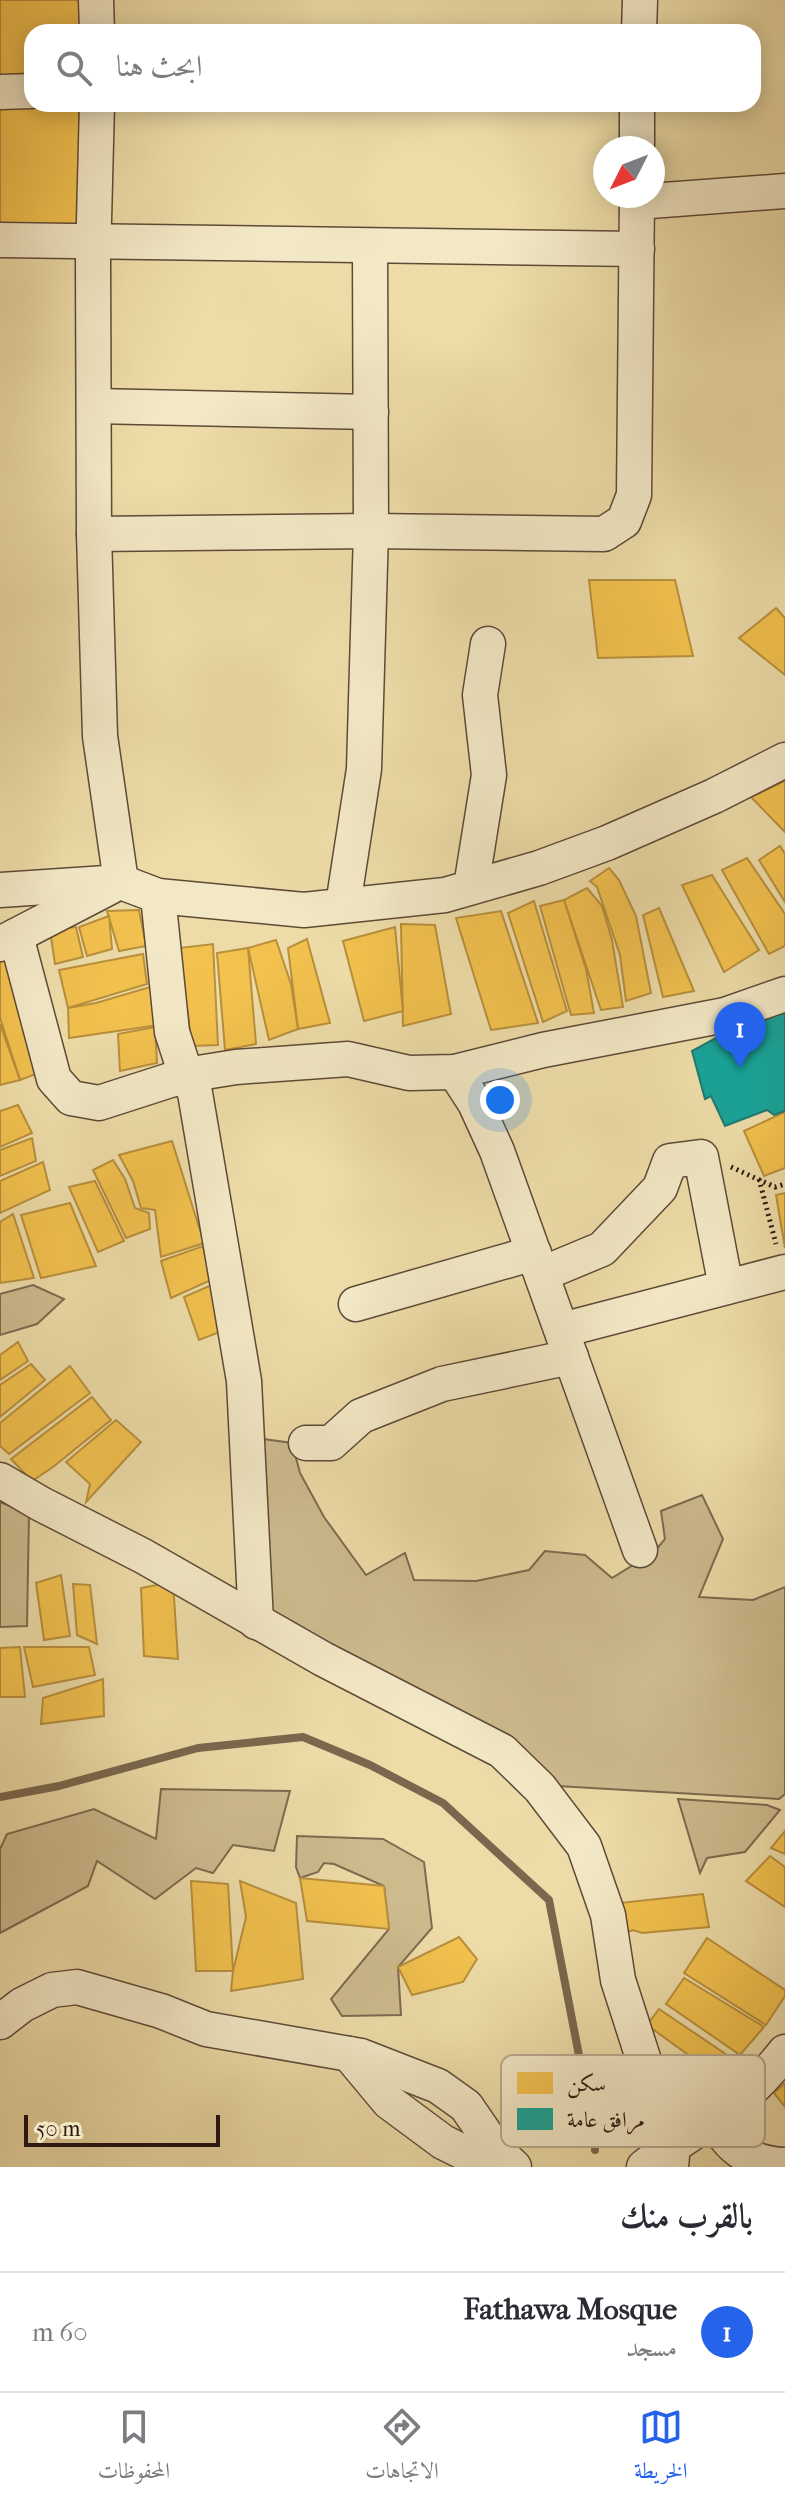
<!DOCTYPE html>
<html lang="ar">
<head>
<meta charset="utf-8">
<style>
	:root { --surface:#fff; --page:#f2f2f3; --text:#2b2b33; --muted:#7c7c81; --line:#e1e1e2; --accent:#2563eb }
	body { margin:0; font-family:"IM FELL French Canon",Amiri,serif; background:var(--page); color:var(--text); direction:rtl }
	.compass { position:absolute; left:593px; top:136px; width:72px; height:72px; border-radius:50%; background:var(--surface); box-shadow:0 4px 20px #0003; rotate:228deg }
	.scale { position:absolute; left:24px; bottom:20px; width:196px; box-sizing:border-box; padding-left:8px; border:4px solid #2f1a11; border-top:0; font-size:22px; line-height:28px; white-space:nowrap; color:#2f1a11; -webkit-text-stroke:6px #f3e8c6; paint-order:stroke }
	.you { position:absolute; left:500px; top:1100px; width:28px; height:28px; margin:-20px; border:6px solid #fff; border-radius:50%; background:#1a73e8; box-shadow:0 0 0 12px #1a73e833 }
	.badge { display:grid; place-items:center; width:52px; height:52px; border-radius:50%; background:var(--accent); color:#fff; font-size:26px; font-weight:700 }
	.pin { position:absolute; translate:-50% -66px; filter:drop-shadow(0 2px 4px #0008) }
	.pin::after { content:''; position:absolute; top:42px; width:28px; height:24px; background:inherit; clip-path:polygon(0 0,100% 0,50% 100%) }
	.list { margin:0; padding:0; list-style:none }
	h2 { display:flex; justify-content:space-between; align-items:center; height:104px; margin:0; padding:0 32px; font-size:34px }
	h2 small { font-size:26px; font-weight:400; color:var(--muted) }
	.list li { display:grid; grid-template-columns:52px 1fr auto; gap:24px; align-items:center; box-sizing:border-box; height:120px; padding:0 32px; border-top:2px solid var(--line) }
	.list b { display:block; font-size:30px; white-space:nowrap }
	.list p { margin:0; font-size:26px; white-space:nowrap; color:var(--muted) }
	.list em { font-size:26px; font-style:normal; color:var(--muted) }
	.icon { flex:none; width:44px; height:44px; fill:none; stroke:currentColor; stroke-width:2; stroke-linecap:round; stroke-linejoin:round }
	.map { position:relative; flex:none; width:785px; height:2167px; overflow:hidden; direction:ltr }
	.search { position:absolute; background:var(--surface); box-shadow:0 4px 20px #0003; left:24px; right:24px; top:24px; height:88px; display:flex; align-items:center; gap:20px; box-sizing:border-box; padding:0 28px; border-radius:24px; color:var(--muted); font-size:30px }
	.sheet { height:224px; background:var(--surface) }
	nav { display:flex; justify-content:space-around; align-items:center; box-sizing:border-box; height:112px; border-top:2px solid var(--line); background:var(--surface); font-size:22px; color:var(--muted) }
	nav a { display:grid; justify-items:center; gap:4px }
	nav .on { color:var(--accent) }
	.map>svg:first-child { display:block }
</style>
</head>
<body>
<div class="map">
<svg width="785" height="2167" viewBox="0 0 785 2167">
	<rect width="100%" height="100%" fill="#eddca8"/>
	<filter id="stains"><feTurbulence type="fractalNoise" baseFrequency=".0025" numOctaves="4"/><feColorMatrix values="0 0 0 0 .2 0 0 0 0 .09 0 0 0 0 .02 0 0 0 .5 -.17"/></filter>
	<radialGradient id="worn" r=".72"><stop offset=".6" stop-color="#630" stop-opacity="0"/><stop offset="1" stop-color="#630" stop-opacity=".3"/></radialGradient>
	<!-- green -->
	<g fill="#cdbb8e" stroke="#7e6a50" stroke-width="2">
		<path d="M33,1285l31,14 -27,25 -37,11v-41z"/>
		<path d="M256,1438l36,5 8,30 24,44 42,58 39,-22 9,27 62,1 53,-11 16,-19 40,4 27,23 42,-26 11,-13 -4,-28 41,-16 21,44 -24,58 54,3 32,-13v207l-6,5 -222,-13 -294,-160z"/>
		<path d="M0,1502l29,12 -2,112 -27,1z"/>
		<path d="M161,1789l129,2 -16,60 -41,-6 -20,28 -17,-5 -41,31 -58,-38 -9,25 -88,47v-84l7,-15 87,-25 62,30z"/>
		<path d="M678,1799l89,6 13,5 -35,42 -38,6 -7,15z"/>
		<path d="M297,1836l86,3 41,23 8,66 -34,39 3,48 -59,1 -11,-17 58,-70 -5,-43 -50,-22 -10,-1 -6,9 -18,6 -4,-11z"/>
	</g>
	<!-- homes -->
	<g fill="#f2c14e" stroke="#b88f3c" stroke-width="2">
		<path d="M0,0h96l1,32h-65v59l-32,1z"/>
		<path d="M0,92l32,12h63l-16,138 -79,-2z"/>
		<path d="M589,580h86l18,76 -95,2z"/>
		<path d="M776,608l9,10v57l-46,-37z"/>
		<path d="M785,781v51l-34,-35z"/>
		<path d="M780,846l5,8v48l-26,-42z"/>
		<path d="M747,858l38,56v32l-16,8 -47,-84z"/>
		<path d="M609,868l10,12 17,36 15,77 -25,8 -6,-46 -23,-68 -7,-6z"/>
		<path d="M712,875l47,75 -35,22 -42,-87z"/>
		<path d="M587,888l15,18 10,34 11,67 -22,3 -37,-110z"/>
		<path d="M564,900l22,69 8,44 -23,2 -31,-109z"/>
		<path d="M534,901l33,110 -24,11 -35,-109z"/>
		<path d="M659,908l35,83 -31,6 -20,-82z"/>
		<path d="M139,910l7,36 -27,5 -12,-40z"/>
		<path d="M501,911l37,112 -47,7 -35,-112z"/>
		<path d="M109,916l3,33 -25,7 -8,-29z"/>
		<path d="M401,924l34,1 16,89 -48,12z"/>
		<path d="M76,927l7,30 -28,7 -5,-34z"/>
		<path d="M395,927l8,84 -39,10 -21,-80z"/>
		<path d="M307,939l23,84 -32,6 -10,-81z"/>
		<path d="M276,940l15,44 7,45 -29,11 -21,-92z"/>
		<path d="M213,944l5,101 -26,1 -13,-98z"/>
		<path d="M248,948l8,96 -31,6 -8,-97z"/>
		<path d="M14,954l33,116 -27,10 -20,-62v-58z"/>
		<path d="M143,954l4,30 -79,24 -9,-38z"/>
		<path d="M150,987l9,38 -90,13 -1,-30 28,-5z"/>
		<path d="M0,1024l20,56 -20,5z"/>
		<path d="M155,1027l2,36 -37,8 -2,-37z"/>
		<path d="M18,1105l14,28 -32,14v-36z"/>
		<path d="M785,1112v56l-21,8 -20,-45z"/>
		<path d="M32,1138l4,23 -36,15v-26z"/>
		<path d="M172,1141l32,102 -43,14 -6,-47 -14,-2 -8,-27 -14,-26z"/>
		<path d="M113,1160l12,19 10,29 14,5 1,16 -24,9 -33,-68z"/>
		<path d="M43,1162l7,28 -50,23v-32z"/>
		<path d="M95,1181l29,60 -26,11 -29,-65z"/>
		<path d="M785,1193v55l-9,-53z"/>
		<path d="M70,1203l26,63 -55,12 -20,-63z"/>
		<path d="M13,1214l21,64 -34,5v-61z"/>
		<path d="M203,1246l8,34 -40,18 -10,-37z"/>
		<path d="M214,1284l11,46 -26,10 -15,-43z"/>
		<path d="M18,1342l10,19 -28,19v-25z"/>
		<path d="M31,1364l14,16 -45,37v-32z"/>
		<path d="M70,1366l20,27 -81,61 -9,-8v-23z"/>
		<path d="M92,1397l19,23 -58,47 -21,14 -21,-22z"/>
		<path d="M116,1420l25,22 -55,60 4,-18 -24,-22z"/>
		<path d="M61,1575l9,61 -26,4 -8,-57z"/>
		<path d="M173,1582l5,77 -34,-3 -3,-68z"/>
		<path d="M73,1584l17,1 7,59 -20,-9z"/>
		<path d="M20,1647l5,50h-25v-49z"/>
		<path d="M24,1647h65l6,28 -62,12z"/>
		<path d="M103,1679l1,37 -63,8 2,-26z"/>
		<path d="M785,1831v23l-14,-6z"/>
		<path d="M770,1856l15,11v40l-39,-26z"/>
		<path d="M300,1878l84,8 5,43 -82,-8z"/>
		<path d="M191,1881l37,3 5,87h-37z"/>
		<path d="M240,1881l56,22 7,76 -72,12 2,-20 13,-54z"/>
		<path d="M703,1894l6,33 -67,6 -9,-3 -14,5 -9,-31z"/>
		<path d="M459,1937l18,22 -14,23 -51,13 -14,-28z"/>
		<path d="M707,1938l78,52v6l-19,29 -82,-52z"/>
		<path d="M684,1978l80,49 -24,28 -74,-51z"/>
		<path d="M659,2009l74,50 -14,18 -72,-52z"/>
		<path d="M785,2083v24l-11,-14z"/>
	</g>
	<!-- public -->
	<path fill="#17a398" stroke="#1e7a70" stroke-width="2" d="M785,1009v102l-11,4 -7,-5 -42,16 -14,-30 -6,3 -13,-48 24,-13z"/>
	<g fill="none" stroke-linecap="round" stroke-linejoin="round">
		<!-- stream -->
		<path stroke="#7a674d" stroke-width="8" d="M0,1797l59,-11 139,-38 105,-11 67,28 73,38 106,97 45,233 1,17"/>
		<defs>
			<g id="minor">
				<path d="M96,0l1,32"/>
				<path d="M639,32l1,-32"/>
				<path d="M0,92l32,-1"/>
				<path d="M97,104l-4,155 1,275 6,202 21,146"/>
				<path d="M637,148v-44"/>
				<path d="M637,202l148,-11"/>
				<path d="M0,240l637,9"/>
				<path d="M94,406l277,6"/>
				<path d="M94,534l277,-3 233,3 20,-13 10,-26 3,-299"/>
				<path d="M471,887l18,-112 -9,-80 8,-51"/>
				<path d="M0,890l121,-8 37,14 146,14 141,-15 94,-27 68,-25 107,-47 71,-36"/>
				<path d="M158,896l14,136 14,43 50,-8 112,-8 61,14 46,-1 88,-22 182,-35 60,-21"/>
				<path d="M343,905l21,-136 7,-238 -1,-285"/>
				<path d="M16,936l38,143 17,19 28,5 87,-28 9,18 49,288 12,241"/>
				<path d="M0,944l110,-57"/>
				<path d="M455,1072l20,31 22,48 143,399"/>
				<path d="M542,1274l60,-25 58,-61 10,-27 31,-4 25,130"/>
				<path d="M356,1304l178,-51"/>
				<path d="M562,1330l223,-58"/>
				<path d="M306,1443h25l30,-27 81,-32 129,-27"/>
				<path d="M0,1480l41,24 102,52 180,103 179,92 38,37 44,58 24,69 10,65 27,84 8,38 20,42 -2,23"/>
				<path d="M0,2022l22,-17 30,-15 25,-3 84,24 45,18 155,27 77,30 28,20 31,45 17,16"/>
				<path d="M349,2054l40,48 54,40 50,25"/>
				<path d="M714,2118c14,30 37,46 71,47"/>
				<path d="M644,2167c27,-21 55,-38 83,-57 22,-16 41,-37 58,-58"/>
			</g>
		</defs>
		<!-- minor casing -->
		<use href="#minor" stroke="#5e4a37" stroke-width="37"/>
		<!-- path -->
		<g stroke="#2f1a11" stroke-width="5" stroke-dasharray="2 4" stroke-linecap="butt">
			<path d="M731,1167l44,20 10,-3"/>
			<path d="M759,1179l17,65"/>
		</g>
		<!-- minor -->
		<use href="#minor" stroke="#f3e8c6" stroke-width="34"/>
	</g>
	<!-- legend -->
	<rect x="501" y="2055" width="264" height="92" rx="12" fill="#f3e8c6" stroke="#b8aa90" stroke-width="2"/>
	<rect x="517" y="2072" width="36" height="22" fill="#f2c14e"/>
	<rect x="517" y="2108" width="36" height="22" fill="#17a398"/>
	<g font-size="22" fill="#2f1a11">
		<text x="567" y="2091">سكن</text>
		<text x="567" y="2127">مرافق عامة</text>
	</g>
	<rect width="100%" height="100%" filter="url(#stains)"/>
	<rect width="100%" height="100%" fill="url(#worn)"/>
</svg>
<svg class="compass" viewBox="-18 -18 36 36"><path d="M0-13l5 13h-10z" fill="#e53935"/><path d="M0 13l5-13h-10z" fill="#7c7c81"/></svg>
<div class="scale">50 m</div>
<div class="you"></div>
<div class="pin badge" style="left:740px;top:1068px">1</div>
<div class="search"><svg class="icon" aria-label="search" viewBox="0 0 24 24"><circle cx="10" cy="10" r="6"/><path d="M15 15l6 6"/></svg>ابحث هنا</div>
</div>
<section class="sheet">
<h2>بالقرب منك<small></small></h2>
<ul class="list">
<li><span class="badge">1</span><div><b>Fathawa Mosque</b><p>مسجد</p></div><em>60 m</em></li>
</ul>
</section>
<nav>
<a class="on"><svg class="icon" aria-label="map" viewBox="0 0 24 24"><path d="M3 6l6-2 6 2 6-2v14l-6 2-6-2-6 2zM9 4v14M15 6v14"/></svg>الخريطة</a>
<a><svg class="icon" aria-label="directions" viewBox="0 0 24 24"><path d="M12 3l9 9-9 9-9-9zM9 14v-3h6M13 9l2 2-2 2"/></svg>الاتجاهات</a>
<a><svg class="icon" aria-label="saved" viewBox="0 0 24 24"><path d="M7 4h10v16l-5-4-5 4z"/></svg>المحفوظات</a>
</nav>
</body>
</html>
